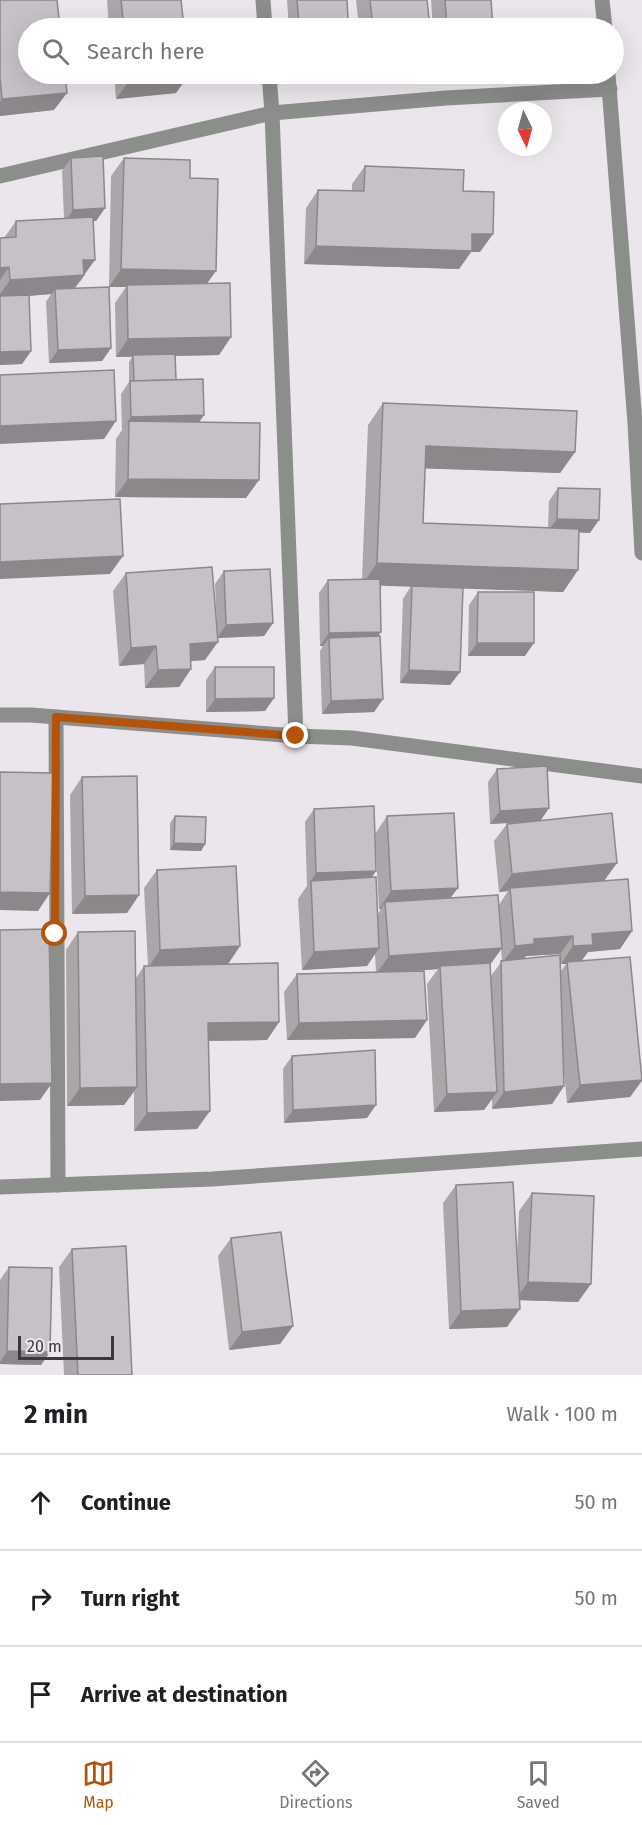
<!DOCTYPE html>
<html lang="en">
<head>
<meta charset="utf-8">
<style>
	:root { --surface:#fff; --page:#f2f2f2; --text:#202124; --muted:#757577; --line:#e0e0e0; --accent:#b45309 }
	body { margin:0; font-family:"Fira Sans",sans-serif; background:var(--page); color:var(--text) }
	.compass { position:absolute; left:498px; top:102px; width:54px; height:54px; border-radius:50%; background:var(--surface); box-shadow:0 6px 24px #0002; rotate:175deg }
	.scale { position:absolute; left:18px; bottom:15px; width:96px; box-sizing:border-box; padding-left:6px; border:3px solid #39383a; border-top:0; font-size:16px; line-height:21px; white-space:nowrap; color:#39383a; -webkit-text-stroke:4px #ebe6eb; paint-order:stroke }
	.stop { position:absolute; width:18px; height:18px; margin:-14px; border:4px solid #b45309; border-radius:50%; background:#fff }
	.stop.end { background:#b45309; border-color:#fff; box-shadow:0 2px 6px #0008 }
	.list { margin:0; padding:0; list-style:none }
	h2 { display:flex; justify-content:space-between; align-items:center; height:78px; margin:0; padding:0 24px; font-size:26px }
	h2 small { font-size:20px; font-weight:400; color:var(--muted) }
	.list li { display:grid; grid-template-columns:39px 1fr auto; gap:18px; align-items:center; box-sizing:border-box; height:96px; padding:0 24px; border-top:2px solid var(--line) }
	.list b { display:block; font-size:22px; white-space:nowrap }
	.list em { font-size:20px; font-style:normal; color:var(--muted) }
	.icon { flex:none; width:33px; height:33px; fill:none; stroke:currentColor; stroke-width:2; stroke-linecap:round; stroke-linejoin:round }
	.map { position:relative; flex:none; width:642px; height:1375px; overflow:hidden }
	.search { position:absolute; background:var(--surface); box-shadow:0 6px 24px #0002; left:18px; right:18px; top:18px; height:66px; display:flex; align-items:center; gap:15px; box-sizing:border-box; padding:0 21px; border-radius:33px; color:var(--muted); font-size:22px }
	.sheet { height:366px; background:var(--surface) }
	nav { display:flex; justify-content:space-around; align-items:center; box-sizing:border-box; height:84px; border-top:2px solid var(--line); background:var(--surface); font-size:16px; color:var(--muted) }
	nav a { display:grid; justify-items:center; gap:3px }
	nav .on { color:var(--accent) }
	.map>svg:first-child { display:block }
</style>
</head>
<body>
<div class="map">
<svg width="642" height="1375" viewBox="0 0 642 1375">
	<rect width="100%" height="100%" fill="#ebe6eb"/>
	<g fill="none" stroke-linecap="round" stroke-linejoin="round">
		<!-- minor -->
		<g stroke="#8c8e8c" stroke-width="15">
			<path d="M263,0l2,28"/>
			<path d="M602,0l3,28"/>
			<path d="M269,74l3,39 24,623"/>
			<path d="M608,74l27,349 7,130"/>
			<path d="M0,176l272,-63 174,-15 164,-9"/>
			<path d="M0,715h31l265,21 56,2 290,38"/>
			<path d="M56,717l2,468"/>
			<path d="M0,1187l212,-8 430,-30"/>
		</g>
	</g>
	<!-- wall -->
	<g fill="#aaa6aa" fill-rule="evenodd">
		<path d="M0,0l54,110 -54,6z"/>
		<path d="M107,0h74l3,28h-75z"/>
		<path d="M287,0h60l1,19 -6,9h-53z"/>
		<path d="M356,0h71l3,28h-71z"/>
		<path d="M431,0h60l2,28h-60z"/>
		<path d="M114,74h74l-12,19 -60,6z"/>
		<path d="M71,158l34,50 -9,13h-3l-10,57 -8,10 36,60 -9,13 -53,2 -3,-61 5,-8 -22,2 2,55 -9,13 -22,1v-127h4l12,-17 48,-3 -2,-47z"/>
		<path d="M124,158l66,20 18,105 23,54 -12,18 -43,1v24l28,35 -5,7 47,76 -131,-1 1,-58 6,-9 -1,-36 8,-12v-20l3,-5h-16l-1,-54 11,-16h-17l2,-111z"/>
		<path d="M365,166l98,25 17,61h-9l-12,17 -155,-5 2,-56 12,-18 34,1v-7z"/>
		<path d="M383,403l192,49 -15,21 -135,-5 -2,55 125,5 1,-27 9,-13 32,45 -11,-1 -1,38 -15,22 -100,-4 -3,84 -10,13 -50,-2 3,-84 8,-13 -30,-1 -2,51 4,63 -9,13 -52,2 -2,-63 3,-5h-3l-1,-53 9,-13 34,-1 6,-154z"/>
		<path d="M224,571l49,52 -9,13 -46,2 -13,22 -14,1v8l-12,18 -34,1 -1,-24 -25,2 -6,-75 13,-18 91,54 -2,-43z"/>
		<path d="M478,592l47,64h-57l1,-51z"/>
		<path d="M215,667l59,31 -9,13 -59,1v-32z"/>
		<path d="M497,769l52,39 -8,12 64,61 27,50 -12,18 -32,3 -7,9 61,111v9l-12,16 -63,6 -3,-31v14l-12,18 -60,5v-10l-8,11 -50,2 -7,-128 11,-15 -25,2 2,67 -128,2 -3,-48 13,-18 79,-2 -1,-18 -8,12 -65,4 -4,-71 9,-13 -2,-64 9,-13 62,62 -4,6 6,37 3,-5h-2l-4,-75 12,-18 63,82 49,7 9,-14 -9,1 -5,-51 13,-17 5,-1 -22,1 -2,-42zM501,949l1,12 -11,15 -1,-11zM560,954v1l-36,4 2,-3zM561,964h5l-5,7z"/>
		<path d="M82,777l57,118 -12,18 -55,1 -2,-119z"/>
		<path d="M175,816l30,28 -4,7 -31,-1v-27z"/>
		<path d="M157,870l83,76 -12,18 51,58 -12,18 -59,1 -11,88 -63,2v-39l-10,13 -57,1 -1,-156 12,-18 58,46 8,-12h4l-4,-78z"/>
		<path d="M292,1056l75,62 -83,5 -1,-54z"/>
		<path d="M456,1185l61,72 2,-46 13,-18 46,109 -59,-2 -12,27 -58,2 -6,-126z"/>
		<path d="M231,1238l62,88 -13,18 -51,6 -11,-94z"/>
		<path d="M72,1249l60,126h-68l-5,-108z"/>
		<path d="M9,1267l41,85 -9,13 -41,-1v-84z"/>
	</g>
	<!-- shaded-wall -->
	<g fill="#8b878b">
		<path d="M348,19l-6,9h-47l4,-5z"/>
		<path d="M189,75l-13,18 -60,6 13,-18z"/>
		<path d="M67,93l-13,17 -54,6v-14l2,-3z"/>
		<path d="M105,208l-9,13 -32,2 9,-13z"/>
		<path d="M472,234h21l-13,18h-9l-12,17 -155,-5 12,-18z"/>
		<path d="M83,260h12l-24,33 -16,-4 -3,5 -52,4v-4l10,-14z"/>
		<path d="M9,267l-9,13v-12z"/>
		<path d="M121,269l95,2 -13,18 -76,-4 -1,2h-17z"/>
		<path d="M231,337l-12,18 -103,2 12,-18z"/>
		<path d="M111,348l-9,13 -53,2 9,-13z"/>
		<path d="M31,351l-9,13 -22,1v-13z"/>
		<path d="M204,415l-9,13 -66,-7 -7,9 9,-13z"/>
		<path d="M116,421l-12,18 -104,5v-18z"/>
		<path d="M426,446l149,6 -15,21 -149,-5z"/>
		<path d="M128,479l131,1 -13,18 -131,-1z"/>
		<path d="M557,519l42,1 -9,13 -42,-2z"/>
		<path d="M123,556l-13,18 -110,5v-17z"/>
		<path d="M377,563l201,7 -15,22 -201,-7z"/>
		<path d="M273,623l-9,13 -47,2 9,-13z"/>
		<path d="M381,632l-9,13 -43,-7 -6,8h-3l9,-13z"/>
		<path d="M218,642l-13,18 -28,2 13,-18z"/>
		<path d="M477,643h57l-9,13h-57z"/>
		<path d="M156,646l-12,18 -25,2 12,-18z"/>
		<path d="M191,669l-12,18 -34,1 13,-18z"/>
		<path d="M409,670l51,2 -10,13 -50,-2z"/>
		<path d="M274,698l-9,13 -59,1 9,-13z"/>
		<path d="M383,699l-9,13 -52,2 9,-13z"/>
		<path d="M549,808l-9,13 -50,3 10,-13z"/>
		<path d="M174,843l31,1 -4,7 -31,-1z"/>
		<path d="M617,863l-13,18 -94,7 -2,3 -9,1 13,-18z"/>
		<path d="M376,871l-9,13 -56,-3 5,-8z"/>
		<path d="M458,888l-13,17 -60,-3 -4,7h-2l12,-18z"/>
		<path d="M0,892l50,1 -12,18 -38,-1z"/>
		<path d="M139,895l-12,18 -55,1 13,-18z"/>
		<path d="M632,931l-12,18 -32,3 -8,11 -13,-1 -1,2h-5l12,-18 19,-12z"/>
		<path d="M573,936l-13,18 -34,2 -4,6 -20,1 13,-17 19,-7z"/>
		<path d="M240,946l-12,18 -80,4 12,-18z"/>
		<path d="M379,948l-12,18 -65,4 12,-18z"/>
		<path d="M502,948l-13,18h-49l-2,3 -62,5 13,-18z"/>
		<path d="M427,1020l-12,18 -128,2 12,-17z"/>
		<path d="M279,1022l-12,18 -72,1 13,-18z"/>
		<path d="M642,1080l-12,17 -63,6 13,-18z"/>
		<path d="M52,1083l-12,17 -40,1v-17z"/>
		<path d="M564,1086l-12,18 -60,5 12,-17z"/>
		<path d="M137,1087l-13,18 -57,1 13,-18z"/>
		<path d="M497,1092l-13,18 -50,2 13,-18z"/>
		<path d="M376,1105l-9,13 -83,5 9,-13z"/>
		<path d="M210,1111l-13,18 -63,2 13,-18z"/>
		<path d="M528,1282l63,2 -13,18 -63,-2z"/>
		<path d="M520,1309l-13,18 -58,2 12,-18z"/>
		<path d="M293,1326l-13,18 -51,6 13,-18z"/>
		<path d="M7,1351l43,1 -9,13 -41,-1v-2z"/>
	</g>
	<!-- building -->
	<g fill="#c6c1c6" stroke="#8b878b" stroke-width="1.5">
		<path d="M0,0h57l3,28h-32v46h37l2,19 -65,6 -2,-22z"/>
		<path d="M121,0h60l3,28h-60z"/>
		<path d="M297,0h50l1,19 -49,4z"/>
		<path d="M370,0h57l3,28h-57z"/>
		<path d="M445,0h46l2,28h-46z"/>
		<path d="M128,74h60l1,1 -60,6z"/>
		<path d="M103,156l2,52 -32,2 -2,-52z"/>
		<path d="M124,158l66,2v18l28,1 -2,92 -95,-2z"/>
		<path d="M365,166l99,4 -1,21 31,1 -1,42h-21v17l-156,-5 2,-56 46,1z"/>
		<path d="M93,217l2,43h-12l1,15 -74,5 -1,-13 -9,1v-30l16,-1v-16z"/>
		<path d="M230,283l1,54 -103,2 -1,-54z"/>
		<path d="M109,287l2,61 -53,2 -3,-61z"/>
		<path d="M29,295l2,56 -31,1v-56z"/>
		<path d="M175,354l1,26 -42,1 -1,-26z"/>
		<path d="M114,370l2,51 -116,5v-51z"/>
		<path d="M203,379l1,36 -73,2 -1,-36z"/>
		<path d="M383,403l194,8 -2,41 -149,-6 -3,77 156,6 -1,41 -201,-7z"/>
		<path d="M129,421l131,2 -1,57 -131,-1z"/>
		<path d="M558,488l42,1 -1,31 -42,-1z"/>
		<path d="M120,499l3,57 -123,6v-58z"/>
		<path d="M212,567l6,75 -28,2 1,25 -33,1 -2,-24 -25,2 -5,-75z"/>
		<path d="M270,569l3,54 -47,2 -2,-54z"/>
		<path d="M380,579l1,53 -52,1 -1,-53z"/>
		<path d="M412,586l51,2 -3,84 -51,-2z"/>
		<path d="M478,592h56v51h-57z"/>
		<path d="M380,636l3,63 -52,2 -2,-63z"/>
		<path d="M215,667h59v31l-59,1z"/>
		<path d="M547,766l2,42 -49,3 -3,-42z"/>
		<path d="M0,772l53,1 -3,120 -50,-1z"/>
		<path d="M137,776l2,119 -54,1 -3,-119z"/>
		<path d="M374,806l2,65 -60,2 -2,-64z"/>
		<path d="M454,813l4,75 -67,3 -4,-75z"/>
		<path d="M612,813l5,50 -105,11 -5,-50z"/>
		<path d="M175,816l31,1 -1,27 -31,-1z"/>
		<path d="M236,866l4,80 -80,4 -3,-80z"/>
		<path d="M376,877l3,71 -65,4 -3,-71z"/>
		<path d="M628,879l4,52 -40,3 1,11 -20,1v-10l-39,3v5l-19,2 -5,-58z"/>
		<path d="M498,895l4,53 -113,8 -4,-54z"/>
		<path d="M49,929l3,154 -52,1v-154z"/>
		<path d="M135,931l2,156 -57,1 -2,-156z"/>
		<path d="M560,955l4,131 -60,6 -3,-131z"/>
		<path d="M630,957l12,123 -62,5 -13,-123z"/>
		<path d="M278,963l1,59 -71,1 2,88 -63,2 -3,-147z"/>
		<path d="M490,963l7,129 -50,2 -7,-128z"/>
		<path d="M424,971l3,49 -128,3 -2,-49z"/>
		<path d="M375,1050l1,55 -83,5 -1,-54z"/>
		<path d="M513,1182l7,127 -59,2 -5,-126z"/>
		<path d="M532,1193l62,3 -3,88 -63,-2z"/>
		<path d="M281,1232l12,94 -51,6 -11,-94z"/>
		<path d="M126,1246l6,129h-54l-6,-126z"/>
		<path d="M9,1267l43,1 -2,84 -43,-1z"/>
	</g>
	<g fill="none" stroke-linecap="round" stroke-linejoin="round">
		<!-- route -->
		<path stroke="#b45309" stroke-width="8" d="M55,934l1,-217 240,19"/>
	</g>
</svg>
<svg class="compass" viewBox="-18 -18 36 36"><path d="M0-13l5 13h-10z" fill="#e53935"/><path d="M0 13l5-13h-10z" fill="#757577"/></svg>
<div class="scale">20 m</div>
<div class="stop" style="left:55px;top:934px"></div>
<div class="stop end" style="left:296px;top:736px"></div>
<div class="search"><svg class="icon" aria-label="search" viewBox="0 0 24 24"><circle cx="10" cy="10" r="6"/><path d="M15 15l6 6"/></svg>Search here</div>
</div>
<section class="sheet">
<h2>2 min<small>Walk · 100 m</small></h2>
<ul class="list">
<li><svg class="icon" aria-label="ahead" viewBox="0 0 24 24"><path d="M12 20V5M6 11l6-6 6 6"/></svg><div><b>Continue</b></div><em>50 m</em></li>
<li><svg class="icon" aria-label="right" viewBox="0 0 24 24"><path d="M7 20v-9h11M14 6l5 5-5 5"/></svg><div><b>Turn right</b></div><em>50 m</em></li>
<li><svg class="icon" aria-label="arrive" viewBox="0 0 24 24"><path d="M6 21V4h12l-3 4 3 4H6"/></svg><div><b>Arrive at destination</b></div></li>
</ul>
</section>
<nav>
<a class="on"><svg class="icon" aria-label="map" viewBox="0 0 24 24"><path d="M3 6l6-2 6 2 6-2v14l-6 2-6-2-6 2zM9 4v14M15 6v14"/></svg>Map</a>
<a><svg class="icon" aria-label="directions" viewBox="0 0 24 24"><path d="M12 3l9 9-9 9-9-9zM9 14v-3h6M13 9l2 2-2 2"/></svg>Directions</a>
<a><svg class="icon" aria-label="saved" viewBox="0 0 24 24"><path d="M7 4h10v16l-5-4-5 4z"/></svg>Saved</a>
</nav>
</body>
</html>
